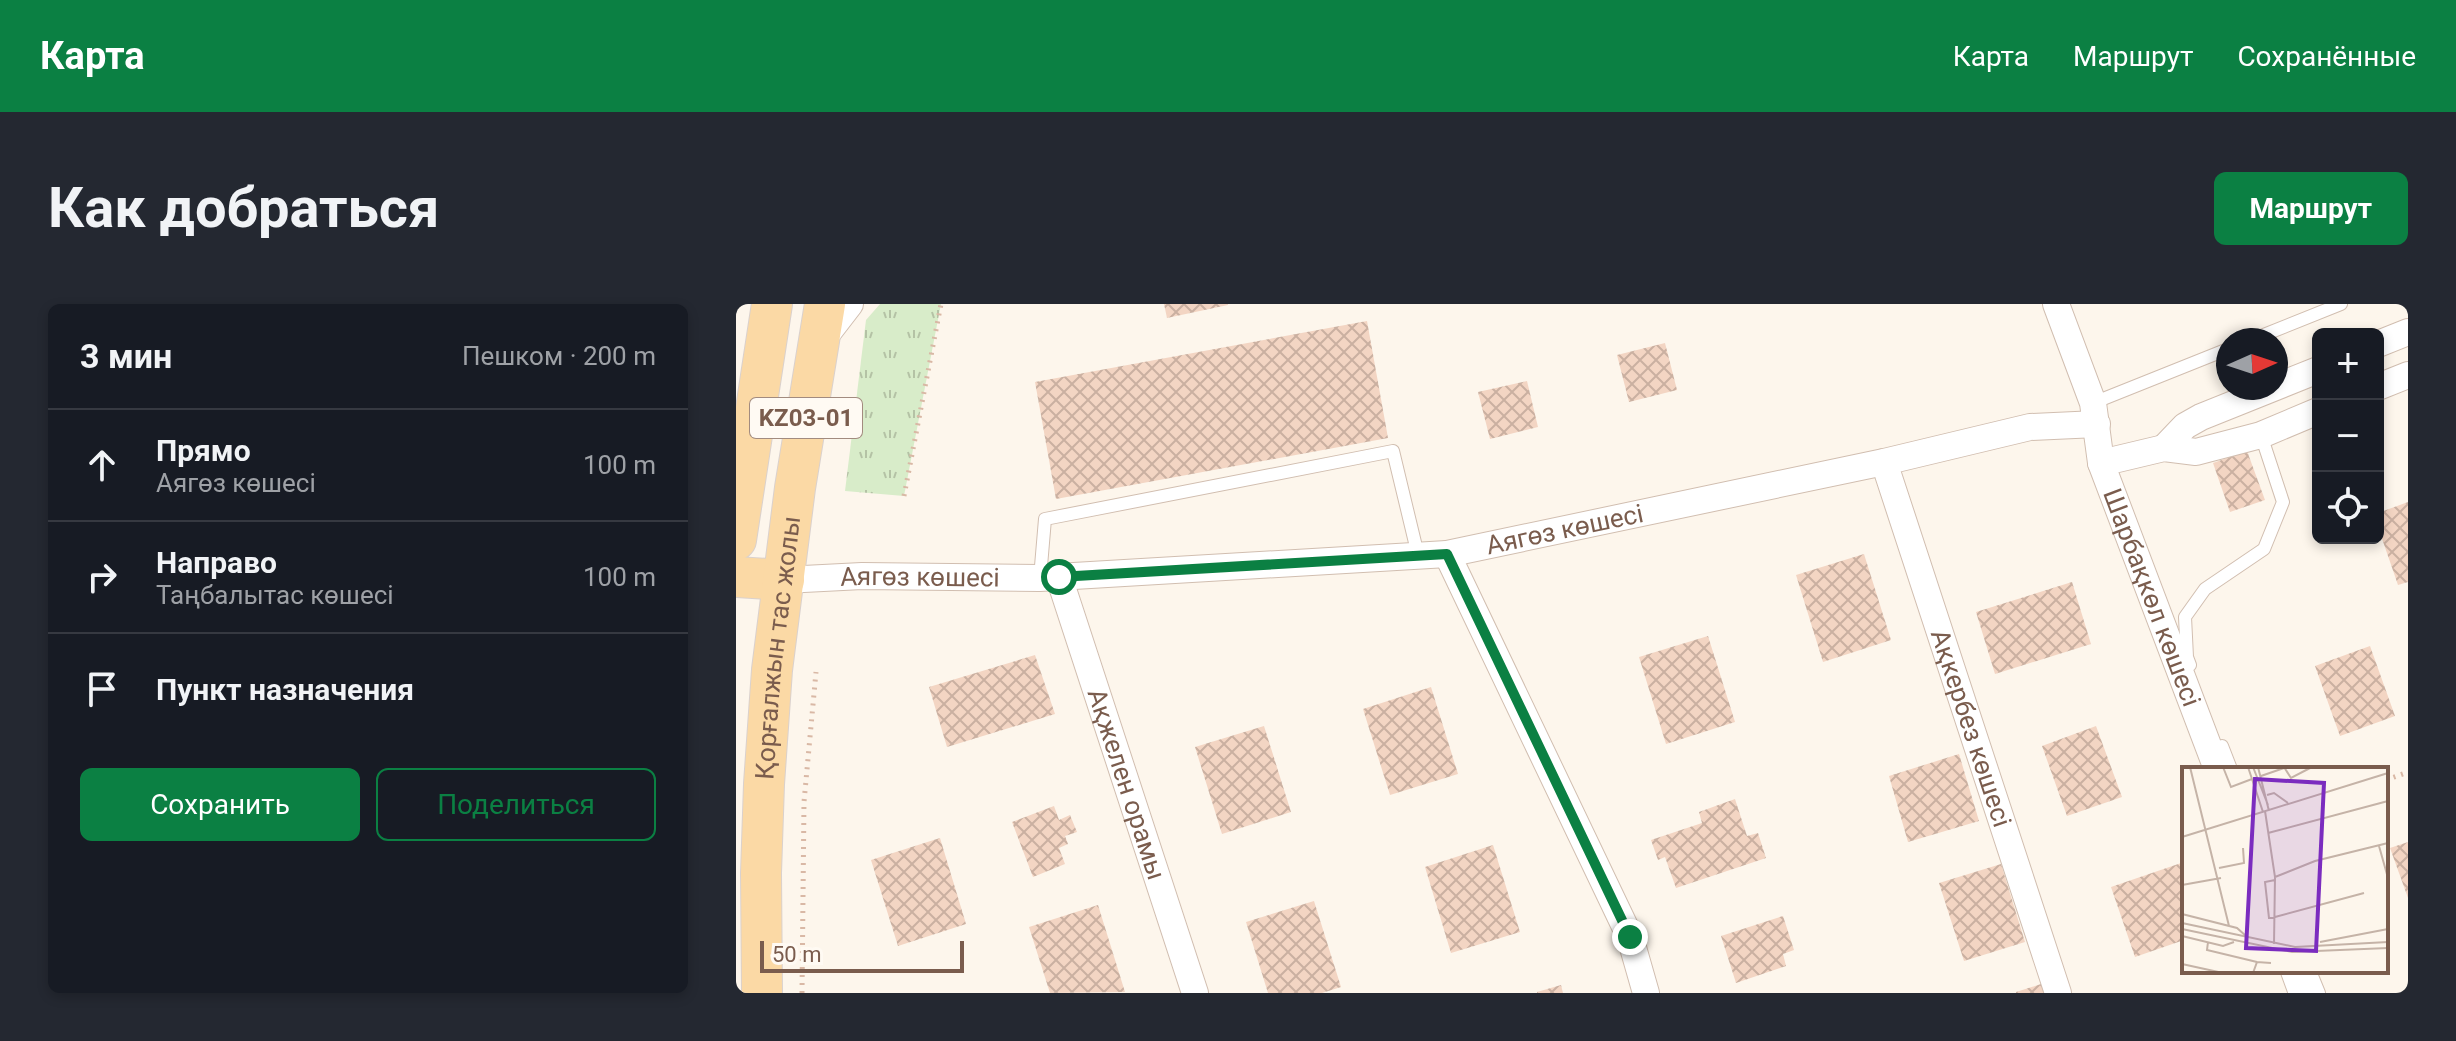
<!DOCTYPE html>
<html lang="ru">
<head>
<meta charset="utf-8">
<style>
	:root { --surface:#171b24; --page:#242831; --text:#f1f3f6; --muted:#9ea1a6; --line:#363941; --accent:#0b8043 }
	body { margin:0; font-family:Roboto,sans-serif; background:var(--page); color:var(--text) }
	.controls { position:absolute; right:24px; top:24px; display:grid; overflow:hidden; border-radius:12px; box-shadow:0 4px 12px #0003 }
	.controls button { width:72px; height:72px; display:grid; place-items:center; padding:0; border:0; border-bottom:2px solid var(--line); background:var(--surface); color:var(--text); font:40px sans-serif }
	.compass { position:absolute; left:1480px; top:24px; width:72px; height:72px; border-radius:50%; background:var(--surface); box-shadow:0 4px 12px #0003; rotate:87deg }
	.scale { position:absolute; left:24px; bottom:20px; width:204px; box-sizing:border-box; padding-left:8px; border:4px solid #7a5c4d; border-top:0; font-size:22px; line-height:28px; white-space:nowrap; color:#7a5c4d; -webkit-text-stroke:6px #fffaf3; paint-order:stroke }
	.stop { position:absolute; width:24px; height:24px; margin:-18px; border:6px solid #0b8043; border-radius:50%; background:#fff }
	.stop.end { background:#0b8043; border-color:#fff; box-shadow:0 2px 8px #0008 }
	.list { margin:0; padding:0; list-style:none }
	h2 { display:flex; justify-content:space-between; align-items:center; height:104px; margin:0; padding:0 32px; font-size:34px }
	h2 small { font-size:26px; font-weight:400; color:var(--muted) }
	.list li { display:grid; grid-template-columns:52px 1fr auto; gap:24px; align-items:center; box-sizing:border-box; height:112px; padding:0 32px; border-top:2px solid var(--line) }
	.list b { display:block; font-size:30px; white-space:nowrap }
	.list p { margin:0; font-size:26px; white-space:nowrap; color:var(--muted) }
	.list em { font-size:26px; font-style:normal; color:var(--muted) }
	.actions { display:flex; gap:16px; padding:24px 32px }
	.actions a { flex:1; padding:18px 0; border:2px solid var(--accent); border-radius:12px; text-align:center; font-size:28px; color:var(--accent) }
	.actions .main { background:var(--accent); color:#fff }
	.icon { flex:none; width:44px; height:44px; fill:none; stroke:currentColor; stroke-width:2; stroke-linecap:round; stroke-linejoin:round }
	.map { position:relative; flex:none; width:1672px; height:689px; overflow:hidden; border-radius:12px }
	header { display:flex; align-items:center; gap:48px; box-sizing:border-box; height:112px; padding:0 40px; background:var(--accent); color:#fff }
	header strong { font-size:38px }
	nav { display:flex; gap:44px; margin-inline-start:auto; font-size:28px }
	.intro { display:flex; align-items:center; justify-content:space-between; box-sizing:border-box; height:192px; padding:0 48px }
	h1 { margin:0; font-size:56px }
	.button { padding:20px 36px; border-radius:12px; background:var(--accent); color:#fff; font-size:28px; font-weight:700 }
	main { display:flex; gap:48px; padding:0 48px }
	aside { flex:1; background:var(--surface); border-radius:12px; box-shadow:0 4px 12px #0003 }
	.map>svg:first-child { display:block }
</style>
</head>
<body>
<header>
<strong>Карта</strong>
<nav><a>Карта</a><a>Маршрут</a><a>Сохранённые</a></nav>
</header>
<div class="intro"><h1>Как добраться</h1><a class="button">Маршрут</a></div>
<main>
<aside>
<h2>3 мин<small>Пешком · 200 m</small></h2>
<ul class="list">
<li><svg class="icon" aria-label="ahead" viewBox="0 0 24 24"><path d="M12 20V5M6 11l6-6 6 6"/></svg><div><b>Прямо</b><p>Аягөз көшесі</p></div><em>100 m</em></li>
<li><svg class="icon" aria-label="right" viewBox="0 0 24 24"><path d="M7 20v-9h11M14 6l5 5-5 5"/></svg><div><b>Направо</b><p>Таңбалытас көшесі</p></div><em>100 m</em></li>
<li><svg class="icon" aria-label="arrive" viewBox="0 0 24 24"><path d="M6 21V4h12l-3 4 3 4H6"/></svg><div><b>Пункт назначения</b></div></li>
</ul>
<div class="actions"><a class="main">Сохранить</a><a>Поделиться</a></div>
</aside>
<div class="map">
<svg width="1672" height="689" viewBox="0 0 1672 689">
	<defs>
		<pattern id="grass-tufts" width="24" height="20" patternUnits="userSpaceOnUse" patternTransform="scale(2)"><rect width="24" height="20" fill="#d8ecc9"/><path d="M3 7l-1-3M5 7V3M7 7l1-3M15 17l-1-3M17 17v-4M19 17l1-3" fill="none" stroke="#b4c2a5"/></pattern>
		<pattern id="building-cross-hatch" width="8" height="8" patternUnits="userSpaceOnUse" patternTransform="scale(2)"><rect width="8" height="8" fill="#f3d5c3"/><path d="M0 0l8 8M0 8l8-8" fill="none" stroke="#cab0a1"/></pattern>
	</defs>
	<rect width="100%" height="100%" fill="#fdf6ec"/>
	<!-- grass -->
	<path fill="url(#grass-tufts)" d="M144,0h61l-37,192 -59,-5 21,-171z"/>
	<!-- building -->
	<g fill="url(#building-cross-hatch)">
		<path d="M428,0h64v1l-61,13z"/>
		<path d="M631,17l21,117 -332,61 -21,-117z"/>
		<path d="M929,39l12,47 -48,12 -12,-47z"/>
		<path d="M791,77l11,46 -48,12 -12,-47z"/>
		<path d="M1511,147l18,49 -35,12 -17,-49z"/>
		<path d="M1672,198v80l-10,3 -20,-58v-14z"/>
		<path d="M1128,250l27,86 -68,22 -27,-87z"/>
		<path d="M1336,278l19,62 -96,30 -19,-62z"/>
		<path d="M972,332l27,86 -69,22 -27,-87z"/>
		<path d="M1634,342l25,70 -55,20 -25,-70z"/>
		<path d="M299,351l20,59 -108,33 -18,-60z"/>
		<path d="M695,383l27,87 -68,21 -27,-86z"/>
		<path d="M528,422l27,86 -69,22 -27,-87z"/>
		<path d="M1360,422l26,71 -55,19 -25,-70z"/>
		<path d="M1223,450l20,67 -71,21 -19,-66z"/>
		<path d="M999,495l12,37 11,-3 8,25 -90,30 -11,-31 -7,3 -7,-20 51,-17 -3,-11z"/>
		<path d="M318,502l5,14 11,-5 7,17 -12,4 3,8 -9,4 6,16 -32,13 -21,-55z"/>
		<path d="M204,534l26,86 -68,22 -27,-86z"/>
		<path d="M1672,538v56l-18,-50z"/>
		<path d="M757,541l27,87 -69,21 -26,-86z"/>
		<path d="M1448,558v78l-49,17 -24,-70z"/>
		<path d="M1265,560l24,78 -61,19 -25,-78z"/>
		<path d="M578,597l27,86 -19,6h-54l-22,-71z"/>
		<path d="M362,601l27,87 -75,1 -21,-66z"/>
		<path d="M1047,612l11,34 -11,4 3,12 -50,17 -15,-47z"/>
		<path d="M1305,680l3,9h-28v-1z"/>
		<path d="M825,681l2,8h-26v-1z"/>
	</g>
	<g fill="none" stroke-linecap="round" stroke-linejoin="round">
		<defs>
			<g id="service">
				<path d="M1515,36l90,-36"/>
				<path d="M1357,99l135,-54"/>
				<path d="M304,274l5,-59 348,-68 25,104"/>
				<path d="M1454,361l-3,-8 -2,-40 20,-28 59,-40 19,-47 -22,-67"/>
				<path d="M1486,442l9,23"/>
				<path d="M1574,667l9,22"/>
			</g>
			<g id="minor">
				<path id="s1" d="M1320,0l37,99 8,60 116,306"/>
				<path d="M87,35l27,-35"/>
				<path d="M1642,40l30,-12"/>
				<path d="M1642,83l30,-12"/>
				<path d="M1428,144l21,-22 16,-9 117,-47"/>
				<path id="s2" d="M1148,158l174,531"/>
				<path d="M1365,159l63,-15 32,4 65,-17 57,-24"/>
				<path d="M711,250l183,383 16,56"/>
				<path id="s3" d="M323,273l136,416"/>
				<path id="s4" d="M48,276l78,-4 178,2 407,-24 437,-92 146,-35 67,-3"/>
				<path d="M1558,667l8,22"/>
			</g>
			<g id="primary">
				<path d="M0,236l36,-236"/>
				<path d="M0,273l48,3"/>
				<path id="s5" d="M26,689l-1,-120 3,-89 8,-114 23,-182 30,-184"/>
			</g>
		</defs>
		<!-- service casing -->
		<use href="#service" stroke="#d1beb0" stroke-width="14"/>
		<!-- minor casing -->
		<use href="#minor" stroke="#d1beb0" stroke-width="28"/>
		<!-- primary casing -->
		<use href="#primary" stroke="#dad1cd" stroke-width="42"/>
		<!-- path -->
		<g stroke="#d9b8a5" stroke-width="5" stroke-dasharray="2 6" stroke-linecap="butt">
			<path d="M168,192l37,-192"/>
			<path d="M1650,476l22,-8"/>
			<path d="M66,689l2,-191 12,-130"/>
		</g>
		<!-- service -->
		<use href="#service" stroke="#fff" stroke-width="12"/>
		<!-- minor -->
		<use href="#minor" stroke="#fff" stroke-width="26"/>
		<!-- primary -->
		<use href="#primary" stroke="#fbd9a5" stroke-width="40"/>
	</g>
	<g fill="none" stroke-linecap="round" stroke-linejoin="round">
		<!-- route -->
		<path stroke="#0b8043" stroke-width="10" d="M323,273l388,-23 183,383"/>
	</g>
	<g text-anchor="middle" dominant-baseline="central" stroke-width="6" stroke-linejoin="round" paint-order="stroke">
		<!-- shield labels -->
		<rect fill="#fffaf3" stroke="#a28b7f" stroke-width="2" x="14" y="94" width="112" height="40" rx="6"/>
		<g font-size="24" font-weight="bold" fill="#7a5c4d">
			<text x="70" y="114">KZ03-01</text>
		</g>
		<!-- street labels -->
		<g font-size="26" fill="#7a5c4d" stroke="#fffaf3">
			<text stroke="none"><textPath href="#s4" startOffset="784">Аягөз көшесі</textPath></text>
			<text stroke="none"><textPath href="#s4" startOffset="136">Аягөз көшесі</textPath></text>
			<text stroke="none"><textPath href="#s1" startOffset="310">Шарбақкөл көшесі</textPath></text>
			<text stroke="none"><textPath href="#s5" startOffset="346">Қорғалжын тас жолы</textPath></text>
			<text stroke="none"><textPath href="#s2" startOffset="280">Ақкербез көшесі</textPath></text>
			<text stroke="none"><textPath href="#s3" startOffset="218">Ақжелен орамы</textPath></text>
		</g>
	</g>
	<!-- overview -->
	<g transform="translate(1446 463)">
		<rect width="206" height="206" fill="#fdf6ec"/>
		<path fill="none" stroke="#c5b3a7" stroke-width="2" d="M8,0l39,159M41,0l8,20 21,-8M66,0l15,45M71,0l15,38M76,0l11,44M102,0l7,11 21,-11M79,9l23,-8M85,28l7,-2 14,10M83,44l10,66 -1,67M86,66l120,-32M0,70l206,-64M197,79l9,32M37,101l25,-5 -1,-15M93,110l40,-16 73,-18M93,113l-10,2 4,36h6M0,118l39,-7M0,147l55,14 9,8M93,150l89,-24M0,156l113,24 93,-5M0,162l110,23 96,-4M0,169l41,10 11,-4M26,175l-1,8 50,12M138,175l68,-13M0,197l41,9M71,206l4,-11 14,1"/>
		<path fill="#7b2cbf" fill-opacity="0.15" stroke="#7b2cbf" stroke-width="4" d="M73,12l69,4 -8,168 -70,-3z"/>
		<rect width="206" height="206" fill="none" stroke="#7a5c4d" stroke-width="4"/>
	</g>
</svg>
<div class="controls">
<button>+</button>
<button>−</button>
<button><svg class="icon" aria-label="locate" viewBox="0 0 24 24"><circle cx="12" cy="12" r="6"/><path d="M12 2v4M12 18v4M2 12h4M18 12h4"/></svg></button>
</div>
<svg class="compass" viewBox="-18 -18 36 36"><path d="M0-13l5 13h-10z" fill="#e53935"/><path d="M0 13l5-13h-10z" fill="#9ea1a6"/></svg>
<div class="scale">50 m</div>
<div class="stop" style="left:323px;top:273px"></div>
<div class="stop end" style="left:894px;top:633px"></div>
</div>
</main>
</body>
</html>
